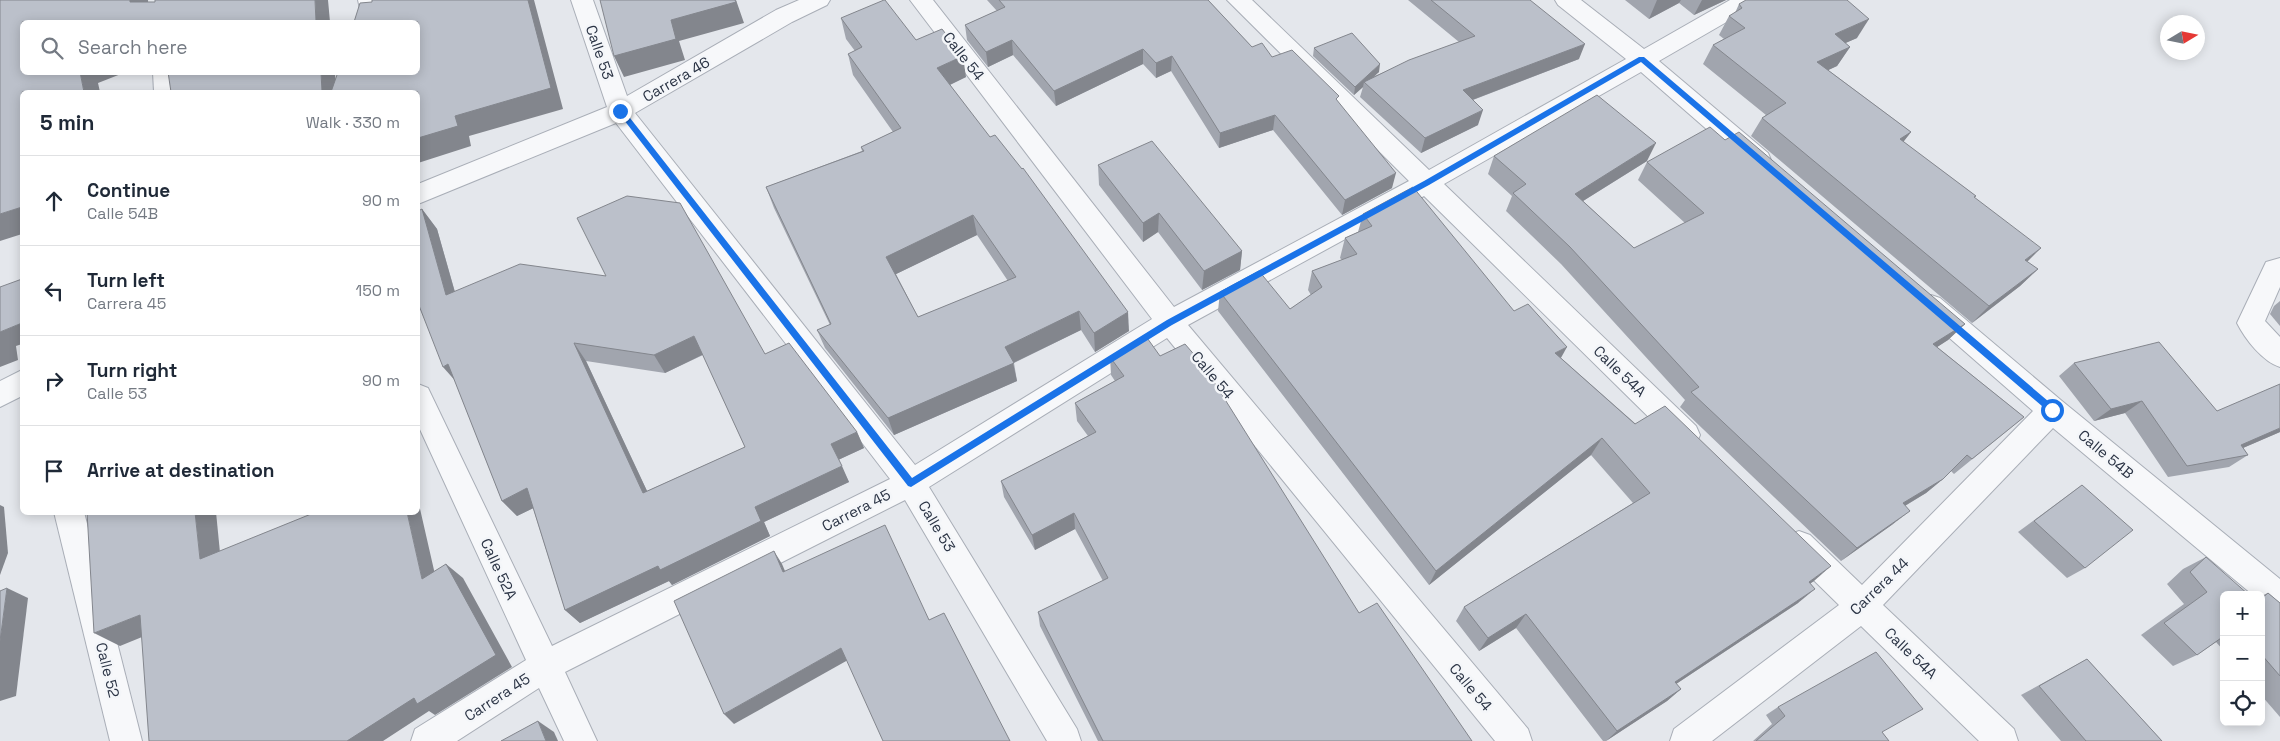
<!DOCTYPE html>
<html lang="en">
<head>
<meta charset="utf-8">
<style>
	:root { --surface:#fff; --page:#f6f6f7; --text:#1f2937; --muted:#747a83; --line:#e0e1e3 }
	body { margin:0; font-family:"Space Grotesk",sans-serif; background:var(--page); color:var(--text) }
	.controls { position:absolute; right:15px; bottom:15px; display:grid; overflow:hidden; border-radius:8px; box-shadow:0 2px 12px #0003 }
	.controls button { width:45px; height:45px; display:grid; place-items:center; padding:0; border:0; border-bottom:1px solid var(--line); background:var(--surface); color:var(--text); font:25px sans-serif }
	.compass { position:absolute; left:2160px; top:15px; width:45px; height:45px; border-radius:50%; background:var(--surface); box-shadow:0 2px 12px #0003; rotate:80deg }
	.stop { position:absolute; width:15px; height:15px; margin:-11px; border:4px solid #1a73e8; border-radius:50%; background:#fff }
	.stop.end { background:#1a73e8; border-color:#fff; box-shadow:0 1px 5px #0008 }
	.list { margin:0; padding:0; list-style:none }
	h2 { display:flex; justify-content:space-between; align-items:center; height:65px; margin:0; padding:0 20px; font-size:21px }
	h2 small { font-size:16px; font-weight:400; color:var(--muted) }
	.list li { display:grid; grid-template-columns:32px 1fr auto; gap:15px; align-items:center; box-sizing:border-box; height:90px; padding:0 20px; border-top:1px solid var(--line) }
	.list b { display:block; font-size:19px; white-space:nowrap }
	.list p { margin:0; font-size:16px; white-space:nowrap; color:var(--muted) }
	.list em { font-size:16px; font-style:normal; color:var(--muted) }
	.icon { flex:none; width:28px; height:28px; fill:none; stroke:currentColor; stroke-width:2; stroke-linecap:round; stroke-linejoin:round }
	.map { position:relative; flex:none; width:2280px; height:741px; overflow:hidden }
	.search { position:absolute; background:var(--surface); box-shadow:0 2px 12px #0003; left:20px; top:20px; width:400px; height:55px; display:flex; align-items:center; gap:12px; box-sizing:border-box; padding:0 18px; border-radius:8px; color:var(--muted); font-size:19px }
	.panel { position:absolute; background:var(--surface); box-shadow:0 2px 12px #0003; left:20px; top:90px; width:400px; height:425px; border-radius:8px }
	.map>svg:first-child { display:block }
</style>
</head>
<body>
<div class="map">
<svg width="2280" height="741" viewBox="0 0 2280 741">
	<rect width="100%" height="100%" fill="#e4e7ec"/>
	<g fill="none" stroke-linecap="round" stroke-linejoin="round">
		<defs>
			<g id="street">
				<path d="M358,0h22l5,22h-22z"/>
				<path d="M571,0h22l34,96 149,-86 23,-10h31l-3,5 -35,17 -157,91 280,352 237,-146 -242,-319h23l241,307 235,-126 -182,-181h25l177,170 197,-111 -68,-54 -3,-5h26l63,49 86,-49h29l-3,5 -97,56 109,92 3,7 -3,7 -9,2 -9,-2 -109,-95 -197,112 252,242 4,9 -4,9 -10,3 -10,-3 -252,-248 -236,129 340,404 4,12h-37l-328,-403 -238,149 148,242 4,12h-34l-142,-241 -340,172 32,69h-33l-25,-53 -82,53h-46l4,-12 111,-69 -108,-235v-41l10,4 124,258 338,-167 -274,-356 -198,81v-20l189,-77z"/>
				<path d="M153,72h24l1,20h-24z"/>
				<path d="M2280,258v29l-15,34 15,16v30c-17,-5 -35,-28 -43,-44l29,-61z"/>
				<path d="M1931,295l9,3 122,103 218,178v34l-11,-5 -8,-6v-7h-8l-200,-167 -170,177 131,124 4,12h-39l-118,-115 -149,115h-42l4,-12 165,-124 -51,-50 -4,-10 4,-10 11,-4 11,4 52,50 171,-174 -111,-97 -4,-8 4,-8z"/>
				<path d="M22,370v26l-22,11v-26z"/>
				<path d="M54,512h30l58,229h-32z"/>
			</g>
		</defs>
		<!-- street casing -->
		<use href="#street" stroke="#a9aeb7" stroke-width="2"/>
		<!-- street -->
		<use href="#street" fill="#f7f8fa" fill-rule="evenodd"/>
	</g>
	<!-- wall -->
	<g fill="#a1a5ae" fill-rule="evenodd">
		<path d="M987,0h221l44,47 20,10 66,45 54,86 -50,27 -69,-85 -54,18 -48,-77 -15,7 -13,-14 -87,42 -43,-51 -25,12 -21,-27 -2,-15 32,-14z"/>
		<path d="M1408,0h122l49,59 -106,41 5,25 -57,28 -61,-56 3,-10 -9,8 -41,-39 1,-8 65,24 -7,5 87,-35z"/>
		<path d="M1625,0h101l-32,15 -15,-12 -30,16z"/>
		<path d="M1739,4l118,34 -12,5 5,4 -13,19 -9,4 83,62 -8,10 73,54 -2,2 53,64 11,7 -18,17 -48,37 -221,-187 11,-18 4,-3 -63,-51 10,-19 11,-6 -5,-4 10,-19 6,-3z"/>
		<path d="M841,18l75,22 50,37 -16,8 179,246 -34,21 -14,-22 -67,33 3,18 -123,54 -69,-87 -8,-18 13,-5 -56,-117 -8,-21 96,-36 -1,-4 32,-15 -40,-57 -5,-21 7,-3 -9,-12zM977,235l31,46 -90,36 -22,-43z"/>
		<path d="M1725,140l240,184 -17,16 -11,7 87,70 -70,57 -3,-3 -8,8 -17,14 -21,13 -12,18 -52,37 -161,-154 5,-7 -124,-136 -55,-53 6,-15 -24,-22 6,-18 153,5 -64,40 51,47 51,-25 -47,-43 9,-18z"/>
		<path d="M1098,165l144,86 -2,19 -38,20 -44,-58 -15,10 -44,-57z"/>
		<path d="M422,209l15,20 18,63 310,62 92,78 7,16 -26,12 11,22 -85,40 6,14 -98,49 -3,-4 -89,42 -15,-13 -32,-102 -16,8 -15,-15 -47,-120zM703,355l42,92 -98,44 -61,-130 79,12z"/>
		<path d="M1363,214l151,97 47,47 253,223 -4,2 -12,20 -122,81 5,5 -14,12 -61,40h-3l-87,-113 -37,23 -23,-30 8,-14 169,-104 -42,-48 -162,130 -211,-274 2,-19 70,17 21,-14 -3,-5 4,-19 30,-11 -2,-2 5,-20 13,-6z"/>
		<path d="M2280,301v25l-10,-12 4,-8z"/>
		<path d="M1160,356l199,257 113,128h-374l-58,-115 -2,-14 65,-31 -28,-52 -40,21 -31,-53 -3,-16 87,-45 -11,-15 -2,-18 40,-22 -4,-6 -1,-18z"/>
		<path d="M2074,363l143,48 63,21 -37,16 5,7 -19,12 -61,10 -43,-64 -31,8 -35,-45z"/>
		<path d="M2082,485l3,83 -18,10 -49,-46z"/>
		<path d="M2206,557l18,38v56l-8,-9 -19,13 -24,11 -32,-31 43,-31 -17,-20 16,-15z"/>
		<path d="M2268,593l12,10v114l-19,-22v-99z"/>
		<path d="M2087,659l75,82h-101l-40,-46z"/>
		<path d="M1778,707l104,25 7,9h-136l19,-17 -6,-9z"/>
	</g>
	<!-- shaded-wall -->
	<g fill="#83868d">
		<path d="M130,0h18l1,22 -19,-20z"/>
		<path d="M315,0h13l2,22h-14z"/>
		<path d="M528,0h6l29,109 -94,27 2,10 -53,17v-25l37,-22z"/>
		<path d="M736,0l8,23 -65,18 6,19 -61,17 -10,-21 57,-36z"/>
		<path d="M1657,0h24l-2,3 -30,16z"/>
		<path d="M1702,0h24l-32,15z"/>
		<path d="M1869,19l-12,19 -34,15 12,-19z"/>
		<path d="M1012,40l1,15 -25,12 -2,-15z"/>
		<path d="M1585,44l-6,15 -120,46 4,-15z"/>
		<path d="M1850,47l-13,19 -32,15 12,-19z"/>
		<path d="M1143,49v15l-87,42 -2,-15z"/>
		<path d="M963,56l3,21 -25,12 -4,-21z"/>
		<path d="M1172,56l-1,15 -15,7v-15z"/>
		<path d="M1380,64l-1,8 -13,12 -2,-2 -1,5 -9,8 1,-8z"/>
		<path d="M80,72h46l-28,11 2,9h-16z"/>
		<path d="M321,72h14l1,20h-14z"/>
		<path d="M1483,110l-5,15 -57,28 4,-15z"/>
		<path d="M1275,115l-2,15 -54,18 1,-15z"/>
		<path d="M1911,132l-14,18 3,-11z"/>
		<path d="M1656,143l-9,18 -80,50 8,-17z"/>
		<path d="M1396,173l-4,15 -50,27 3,-15z"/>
		<path d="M22,207v27l-22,7v-27z"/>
		<path d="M422,209l15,20 24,85 -15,-19z"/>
		<path d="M1159,213l-1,19 -15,10v-19z"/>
		<path d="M973,215l4,20 -85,41 -6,-19z"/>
		<path d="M2041,248l-17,17 1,-5z"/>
		<path d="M1242,251l-2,19 -38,20 2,-19z"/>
		<path d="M2038,269l-18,17 -48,37 17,-17z"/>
		<path d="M1079,311l2,19 -68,33 4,18 -123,54 -6,-17 117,-71z"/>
		<path d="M1128,312l1,19 -34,21 -1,-19z"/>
		<path d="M22,323v21l-6,2 2,14 -18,7v-35z"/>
		<path d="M1965,324l-17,16 -31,20 16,-16z"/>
		<path d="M694,336l10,18 -39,19 -11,-18z"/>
		<path d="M574,343l12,18 69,147 -12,-15z"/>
		<path d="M1567,347l-10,18 -2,-12z"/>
		<path d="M448,364l10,20 -15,-17z"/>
		<path d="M2142,401l-17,12 -31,8 17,-12z"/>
		<path d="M2280,428v4l-58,25 19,-12z"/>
		<path d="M857,432l7,16 -26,12 -7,-16z"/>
		<path d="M1602,438l-11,17 -162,130 7,-14z"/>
		<path d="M842,466l7,16 -85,40 6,14 -98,49 -3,-4 -89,42 -15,-13 190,-103z"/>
		<path d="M1943,479l-17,14 -40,24 17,-14z"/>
		<path d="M527,488l15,16 -25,12 -15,-15z"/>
		<path d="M418,500l21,92 -17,-13 -15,-67h11z"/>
		<path d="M0,505l4,2 4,46 -8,22z"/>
		<path d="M1910,511l-17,13 -52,37 16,-13z"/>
		<path d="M195,512h21l6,61 -22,-14z"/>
		<path d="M1074,513l1,16 -40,21 -3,-15z"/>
		<path d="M774,551l8,13 9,21 -8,-13z"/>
		<path d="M446,564l17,14 49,89 -77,48 -6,-4 -46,30h-36z"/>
		<path d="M1831,566l-17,15 -22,15 17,-14z"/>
		<path d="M7,588l21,10 -12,98 -16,5v-60z"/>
		<path d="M1815,589l-17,14 -137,91 14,-12z"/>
		<path d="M1526,614l-10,14 -37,23 9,-13z"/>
		<path d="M140,615l24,13 -44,18 -26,-13z"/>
		<path d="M841,648l7,12 -114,64 -10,-10z"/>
		<path d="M1681,689l-14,12 -61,40 11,-10z"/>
		<path d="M538,721l16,11 4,9h-12z"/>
	</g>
	<!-- building -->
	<g fill="#bbc0ca" stroke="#83868d" fill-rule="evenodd">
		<path d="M0,0h130v2h25v-2h160l1,22h-294v50h58l4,20h-62v115l-22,7z"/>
		<path d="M372,0h156l23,88 -96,28 3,10 -40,12v-46h-87l7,-20h80v-50h-64l6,-19 12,-1z"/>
		<path d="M600,0h135l1,2 -65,18 5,19 -62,17z"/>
		<path d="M884,0h1l31,40 26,-11 21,27 -26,12 53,69 5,-2 27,34 1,-1 105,144 -34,21 -15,-22 -74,36 9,16 -126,55 -71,-88 14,-6 -65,-137 98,-36 -3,-4 40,-19 -53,-74 14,-7 -21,-29zM973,215l43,62 -98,40 -32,-60z"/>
		<path d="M999,0h209l44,47 10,-4 10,14 20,-7 47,46 -3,3 60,74 -51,27 -70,-85 -55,18 -48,-77 -16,7 -13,-14 -89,42 -42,-51 -26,12 -21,-27 40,-18z"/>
		<path d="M1431,0h99l55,44 -122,46 20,20 -58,28 -61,-56 45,-22 66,-24z"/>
		<path d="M1746,0h101l22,19 -34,15 15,13 -33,15 94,70 -11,7 76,57 -2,1 67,51 -16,12 13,9 -49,37 -227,-188 24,-15 -73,-58 32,-17 -16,-12 13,-8 -3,-4z"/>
		<path d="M1352,33l28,31 -25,23 -41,-39z"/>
		<path d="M168,72h153l1,20h-151z"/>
		<path d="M1597,95l59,48 -81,51 59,54 70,-35 -57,-51 63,-35 15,13 14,-8 226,192 -32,20 91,73 -52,42 -5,-4 -24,24 -40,24 7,8 -53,37 -166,-156 8,-5 -129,-140 -57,-54 13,-9 -32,-28z"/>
		<path d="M1152,141l90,110 -38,20 -45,-58 -16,10 -45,-58z"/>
		<path d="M1413,187l101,124 14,-7 39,43 -12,6 80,71 30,-18 166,160 -22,16 6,7 -140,93 6,7 -64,42 -91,-117 -38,24 -24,-31 186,-114 -48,-55 -166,133 -216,-279 39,-21 31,38 32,-22 -10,-16 45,-17 -12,-16 27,-12 -9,-12z"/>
		<path d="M627,196l53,7 85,151 24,-11 68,89 -26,12 11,22 -87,41 6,14 -101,49 -2,-4 -93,44 -38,-122 -25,13 -54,-137 -5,3 -25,-64v-92l4,-2 24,86 74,-31 86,12 -29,-58zM694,336l51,111 -102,46 -69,-150 80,12z"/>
		<path d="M22,279v44l-22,9v-45z"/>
		<path d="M1145,335l15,21 25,-12 19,22 155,247 18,-10 95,138h-369l-65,-129 70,-34 -34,-65 -42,22 -31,-54 95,-49 -21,-29 49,-27 -14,-19z"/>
		<path d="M2159,342l58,69 63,-27v44l-39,17 7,10 -61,11 -45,-65 -31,8 -37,-46z"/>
		<path d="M2082,485l51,45 -48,38 -51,-47z"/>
		<path d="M87,512h108l5,47 116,-47h91l15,67 24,-15 50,91 -79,49 -3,-6 -67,43h-198l-9,-126 -46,18z"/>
		<path d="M885,525l44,95 15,-7 66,128h-127l-42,-93 -117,66 -50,-113 100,-50 9,21z"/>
		<path d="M2206,557l43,38h-25v41l-27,19 -33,-32 43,-31 -17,-20z"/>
		<path d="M7,588l-7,53v-50z"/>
		<path d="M2268,593l12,10v73l-19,-22v-55z"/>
		<path d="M1876,652l47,57 -41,23 7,9h-133l29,-25 -7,-9z"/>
		<path d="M2087,659l75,82h-76l-47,-55z"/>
		<path d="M538,721l8,20h-45z"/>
	</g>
	<!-- route -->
	<path fill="#1a73e8" d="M1639,57h5l411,350v5h-6l-408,-350 -212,123 -257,140 -261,162 -3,-1 -291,-375 6,-2 289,369 255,-158 257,-139z"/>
	<g text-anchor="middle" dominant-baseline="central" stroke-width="5" stroke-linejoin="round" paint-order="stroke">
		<!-- street labels -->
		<g font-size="15" fill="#2b3445" stroke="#f4f6f9">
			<text transform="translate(600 52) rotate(71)">Calle 53</text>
			<text transform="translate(964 56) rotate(52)">Calle 54</text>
			<text transform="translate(676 79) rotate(-30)">Carrera 46</text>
			<text transform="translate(1620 371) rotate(44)">Calle 54A</text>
			<text transform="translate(1213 375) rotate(50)">Calle 54</text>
			<text transform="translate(2106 454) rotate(40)">Calle 54B</text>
			<text transform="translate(856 510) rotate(-27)">Carrera 45</text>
			<text transform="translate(937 526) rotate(59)">Calle 53</text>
			<text transform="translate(499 569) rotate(65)">Calle 52A</text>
			<text transform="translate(1879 586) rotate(-44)">Carrera 44</text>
			<text transform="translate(1911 653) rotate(44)">Calle 54A</text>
			<text transform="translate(108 670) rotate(76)">Calle 52</text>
			<text transform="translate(1471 687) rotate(50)">Calle 54</text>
			<text transform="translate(497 697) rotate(-33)">Carrera 45</text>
		</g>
	</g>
</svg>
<div class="controls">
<button>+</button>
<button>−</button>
<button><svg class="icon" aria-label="locate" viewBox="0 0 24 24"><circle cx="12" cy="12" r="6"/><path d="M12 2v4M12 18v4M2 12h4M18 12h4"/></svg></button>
</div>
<svg class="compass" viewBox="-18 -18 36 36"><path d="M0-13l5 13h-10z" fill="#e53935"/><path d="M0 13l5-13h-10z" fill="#747a83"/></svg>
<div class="stop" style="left:2052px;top:410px"></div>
<div class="stop end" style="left:620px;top:111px"></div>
<div class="search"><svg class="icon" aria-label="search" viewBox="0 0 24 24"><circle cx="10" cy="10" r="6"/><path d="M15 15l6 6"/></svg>Search here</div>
<section class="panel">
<h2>5 min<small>Walk · 330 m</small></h2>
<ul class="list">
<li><svg class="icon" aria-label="ahead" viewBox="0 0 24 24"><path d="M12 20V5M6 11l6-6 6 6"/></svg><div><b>Continue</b><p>Calle 54B</p></div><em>90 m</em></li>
<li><svg class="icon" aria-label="left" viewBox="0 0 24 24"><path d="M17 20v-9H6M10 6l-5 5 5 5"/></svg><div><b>Turn left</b><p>Carrera 45</p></div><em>150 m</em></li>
<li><svg class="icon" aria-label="right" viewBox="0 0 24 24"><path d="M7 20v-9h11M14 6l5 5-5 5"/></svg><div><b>Turn right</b><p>Calle 53</p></div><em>90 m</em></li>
<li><svg class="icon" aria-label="arrive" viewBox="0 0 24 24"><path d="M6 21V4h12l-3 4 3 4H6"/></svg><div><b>Arrive at destination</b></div></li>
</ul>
</section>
</div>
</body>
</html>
